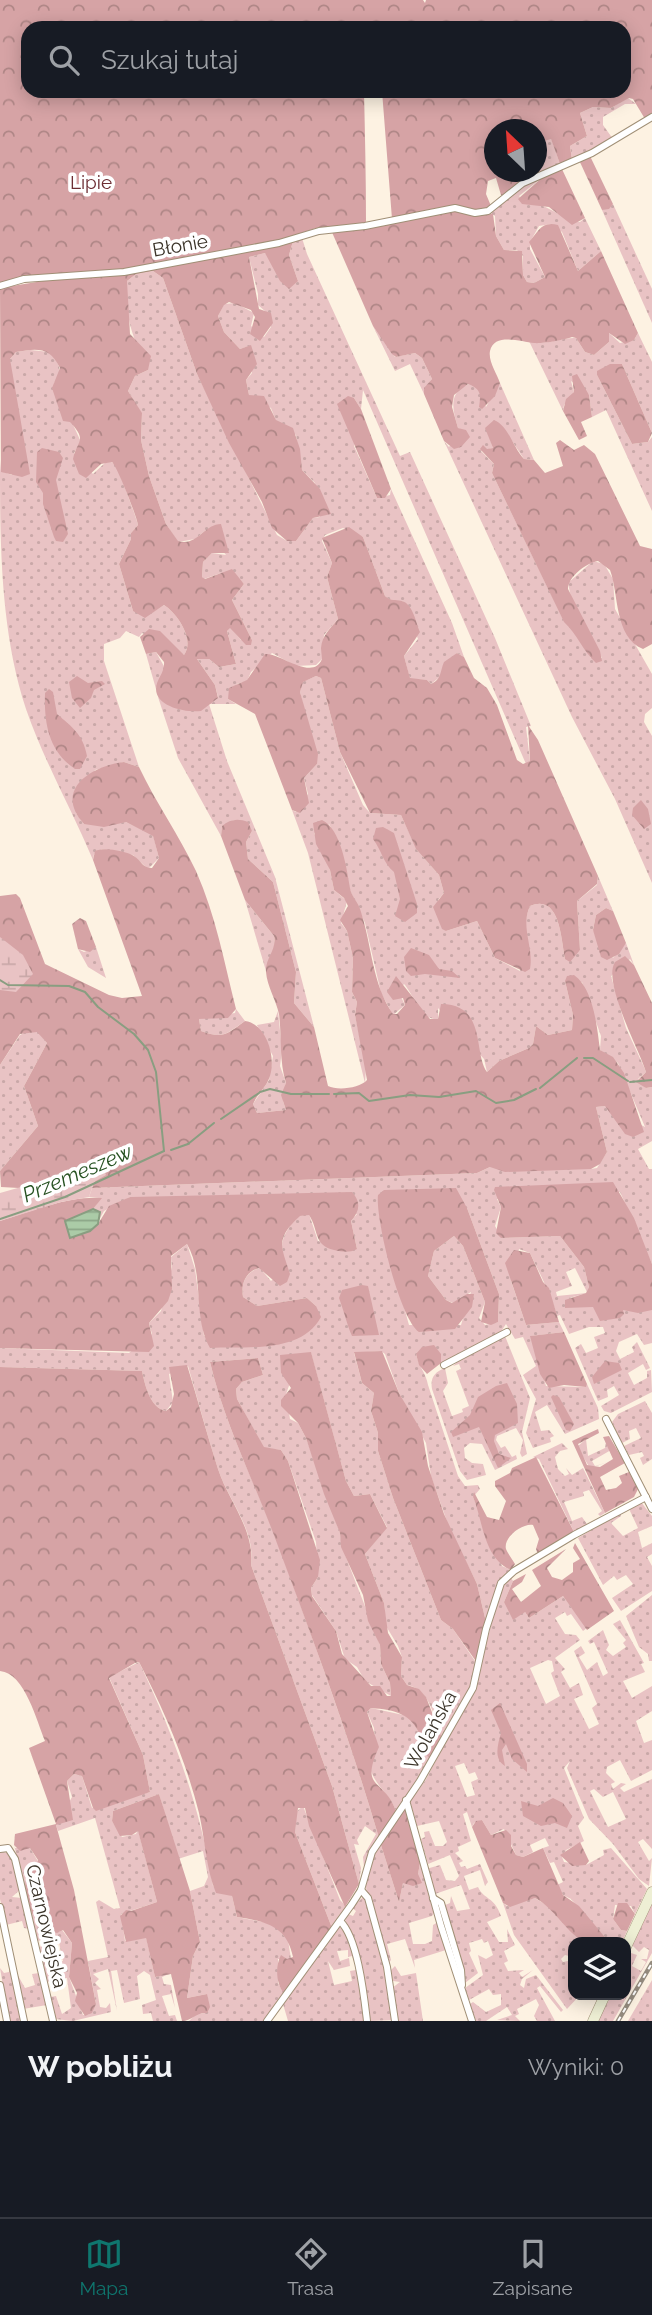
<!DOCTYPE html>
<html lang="pl">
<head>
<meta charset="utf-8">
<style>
	:root { --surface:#171b24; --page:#20242c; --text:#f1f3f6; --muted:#9ea1a6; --line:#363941; --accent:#0f766e }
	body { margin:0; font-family:Raleway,sans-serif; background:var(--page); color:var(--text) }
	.controls { position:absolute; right:21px; bottom:21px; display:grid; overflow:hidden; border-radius:14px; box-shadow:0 4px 18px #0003 }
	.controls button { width:63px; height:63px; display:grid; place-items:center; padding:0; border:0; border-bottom:2px solid var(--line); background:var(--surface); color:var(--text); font:35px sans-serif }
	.compass { position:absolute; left:484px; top:119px; width:63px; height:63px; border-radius:50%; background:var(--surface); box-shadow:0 4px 18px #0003; rotate:335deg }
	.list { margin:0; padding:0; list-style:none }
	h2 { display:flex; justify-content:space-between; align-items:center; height:91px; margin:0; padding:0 28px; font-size:30px }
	h2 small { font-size:23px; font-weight:400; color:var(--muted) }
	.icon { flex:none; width:38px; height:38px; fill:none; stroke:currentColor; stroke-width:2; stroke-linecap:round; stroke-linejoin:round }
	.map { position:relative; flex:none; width:652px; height:2021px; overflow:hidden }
	.search { position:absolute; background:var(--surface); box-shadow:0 4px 18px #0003; left:21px; right:21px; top:21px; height:77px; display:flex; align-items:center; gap:18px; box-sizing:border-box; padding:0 24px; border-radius:21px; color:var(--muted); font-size:26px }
	.sheet { height:196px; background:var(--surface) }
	nav { display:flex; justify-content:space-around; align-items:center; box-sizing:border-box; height:98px; border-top:2px solid var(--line); background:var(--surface); font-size:19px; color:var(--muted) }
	nav a { display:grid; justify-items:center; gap:4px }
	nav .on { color:var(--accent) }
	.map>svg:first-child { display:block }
</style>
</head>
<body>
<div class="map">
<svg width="652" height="2021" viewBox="0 0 652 2021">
	<defs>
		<pattern id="grass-dots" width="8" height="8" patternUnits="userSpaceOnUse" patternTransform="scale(1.75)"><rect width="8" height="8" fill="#e9c3c4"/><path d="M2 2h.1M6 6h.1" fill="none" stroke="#c9a8a8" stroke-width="1.8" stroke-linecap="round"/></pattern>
		<pattern id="forest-crowns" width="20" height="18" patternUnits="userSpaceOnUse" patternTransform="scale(1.75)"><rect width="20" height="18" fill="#d6a3a5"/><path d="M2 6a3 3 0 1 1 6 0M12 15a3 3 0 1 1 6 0" fill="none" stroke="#af8686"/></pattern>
		<pattern id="wetland-marsh" width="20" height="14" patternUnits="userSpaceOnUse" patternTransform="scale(1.75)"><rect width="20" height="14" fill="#e9c3c4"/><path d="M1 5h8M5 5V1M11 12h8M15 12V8" fill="none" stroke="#c9a8a8"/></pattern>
		<pattern id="water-rules" width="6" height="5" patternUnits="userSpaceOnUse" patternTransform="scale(1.75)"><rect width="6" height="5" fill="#abcba7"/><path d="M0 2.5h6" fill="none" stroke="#8ca688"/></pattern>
	</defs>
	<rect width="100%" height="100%" fill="#fdf2e2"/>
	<!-- grass -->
	<g fill="url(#grass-dots)" fill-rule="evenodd">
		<path d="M628,98l8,6h-11l-22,13v8l10,14 -41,21 -2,-14 17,-10 -7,-23 13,-6 18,1z"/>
		<path d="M551,138l9,26 -25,10 2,-31z"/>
		<path d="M544,176l-25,20 6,8c21,-4 35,16 55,18l5,-4 16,33 -23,20 -16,-39 -11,-8 -12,2 -9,16v7l15,28 -11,6 -7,-1 -4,-7v-19l-6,-6h-13l-8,-14 -1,-20 -6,-4 33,-26z"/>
		<path d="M613,204l39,85v34l-50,-113z"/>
		<path d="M302,238l5,16 93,202 10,-4 85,186 36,88 -5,1 4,34 -4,3 -163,-374 -2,19 -7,-11v48l23,52 13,-3 1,-6 61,134 12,34 -7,-4 -16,23 -10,8 -4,-4 -17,-1 -6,-23 14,-17 -15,-38h-12l-6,-5 -22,-59 -20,-9 -18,7 -3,6 10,22 -5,14 11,42 -14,16 -2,24 -6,6 -20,1 -24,-13 -21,19 -4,9 -10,3 -9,15 8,5h-27l18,57 48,116 39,150 -20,-24 2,-31 -23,-90 -25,-23 -2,-17 6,-11 -18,-11 -12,6 -1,10 -43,-78 -20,-61c20,13 38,14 60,0l-3,-12 -18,-26h12l10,8 17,-3 -9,-33 3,-4 11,13h11l-20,-40 12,-16 -10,-11h-13l-17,6 -2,-2 1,-15 9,-9 14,2 -20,-25 -11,9 -17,3 -12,-18 -17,-48 -8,-36 1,-26 -14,-23 7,-15 13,-6c-16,-35 -23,-50 -21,-89l9,-7 17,-3 10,7 34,96 80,161 10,6h9l17,-23 7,-1 -5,-34 -13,-13 -6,-35 -20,-14 -5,-13 -22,-13 -3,-15 6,-7 -3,-27 -9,3 -16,-17 -6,-16 6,-12 11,-1 19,10 -3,13 13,11 7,-10 -5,-15 -8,-7v-11l-9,-37 16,-4 33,28 -9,-26 4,-14z"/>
		<path d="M373,326l22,31 20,-4 7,5 10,21 -7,9 -1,6 -14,-30 -15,7z"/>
		<path d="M608,332l12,11 14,-3 4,-7 14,29v71l-30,-69 -12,1 -13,10 35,69 16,-2 4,-5v74l-46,-101 -14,7 -3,-22 -18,-14 3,11 -10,13 -1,6 -34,-70c15,5 33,-4 47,-3l9,14 9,3 15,-13z"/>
		<path d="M30,350l20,2c9,11 14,19 4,31l27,59 -7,11 19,21 14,-13c5,1 6,1 9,5 3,4 21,54 22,59l-7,8v6l-12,25 14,47 17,3 14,-9c14,9 31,35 20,50l-42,-22 -3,4 -13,-6 -6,7 -16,6v17l35,106 -15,-5 -29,8 -19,43 8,11 42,-2 27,13 6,23 -11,11 -15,-14 -31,-6 -8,5 -1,6c-21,-50 -49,-99 -67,-151 -26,-79 -26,-167 -26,-249l1,11 11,4 -2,-116 6,-7z"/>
		<path d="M500,383l34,77 -10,-1 -18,-27 -18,1 5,15 -12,3 13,13 -2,9 72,148 12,12 15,25h11l-30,-56 -4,-19 25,-22 11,3 9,15 2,30 37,65v34l-7,6 -1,8 8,14v147l-37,-84 -43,-82 -128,-276 5,6 13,-17 -4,-2c-5,-18 -11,-35 11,-44l9,4 8,19z"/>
		<path d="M156,652l9,16 -9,21 -10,-35z"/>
		<path d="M316,676l5,2 19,74 23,53 7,8 31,2 16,35 22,25 5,18 -6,7 8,31 31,-10 18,37 25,13c3,-18 3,-51 10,-65 30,-13 31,33 35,53l15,-9 -3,-49 20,-16 1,-9 15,35 -7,-3 -10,7 -3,15 20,28 13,-15 8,22 -4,-6 -19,17 15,52 18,39 2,5 -8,7 8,9 6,-1v54l-14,8 11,20h3v95l-32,-72 -123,7 4,8 -6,19 7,12 58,-2 24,31 5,20 -2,5 -12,-24 -9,4 6,14 -16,6 1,4 30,-3 -18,5 25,9 58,3v33l-8,2 -7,-11 -18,8 -3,9 4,8 14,-7 -2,-5 5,-5 13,26 -4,2 -3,-6 -15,9 6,12 13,-7v-7l4,-1 1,22 -41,21 -7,-2 -3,-5 18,-11 -5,-9 -7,4 1,7 -10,4 -23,-53 6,-4 5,9 12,-5 -4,-11 11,-4 -2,-6h-14l-20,7 -9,-19 -3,1c-6,-23 -17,-41 -27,-63l-11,-4 -8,32 15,44 33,-3 5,10 -33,4 15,50 39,1 2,-3 11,24 1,11 -34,15 -18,-29 -12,7 6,19 8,-1 5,6 -4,2 1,4 -18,6 -7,-15 10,-34 -13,-24 13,-9 -13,-29 -8,2 -9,-15 -6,9 -59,30v-9h-25c3,13 10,19 12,31l30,91 7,10 13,-1 2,4 -7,8 29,69 9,4 -14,16 -11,36 -9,-38 -28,-57 -18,-51 -5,-33 -27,-50 -14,-39 -4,-3 -27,2 8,30 12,10 -3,18 7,22v18l15,47 48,122 12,9 24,35 -7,25 -28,49c-7,-18 -12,-50 -35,-53l-6,-9 1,-19 -4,-11 -12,-20 -2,-23 -19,-49 22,-27 -17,-33 -16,2 -8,-15 -35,-128 -30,20 9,10 -4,11 4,25 8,4 8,15 34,95 2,14 38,98 1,19 9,19 1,13 -26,-15 -8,-14 -12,-8 -9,-28 -24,-36 -1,-7 7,-11 -2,-35 -28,-81 -7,-11 -17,-2 -27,-49 -1,-10 6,-7 21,-7 -5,-17 -48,4c15,64 46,123 69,184 35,97 71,193 100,292l-15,29 -1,-10 13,-23 -11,-8 -8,14 2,5 -5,-1 7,24 -2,16 -27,-98 -81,-221c5,-35 -23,-65 -33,-96 -11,-34 -20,-69 -30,-103l-19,8 4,28 -7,9c-16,-3 -21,-26 -24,-40l-142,-4v-19l129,5 23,-19 -3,-11 12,-12 11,-44 -1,-10 16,-13 8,25 9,67 112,-30 -9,-8 -50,8 -14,-9c-2,-13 2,-25 17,-29l11,13 16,-15c-10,-21 -4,-34 12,-50l10,-2 9,27 39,8 -6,-28 6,-7 -166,-16 -61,-1 -26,14 -5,9 1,-8 -7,-3 8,-11 -12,-1 3,-9 385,-15 13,-6 101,2 6,-1 10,-16 -11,-45 9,-1 40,21 -27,-64 -18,-13 1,-14 -19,-54 -17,-1 8,34 -1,15 -24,5 -12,-9 -3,18 -4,4 -30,13 -12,11 -3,-13 -46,-51v11c-17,2 -24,-24 -34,-35l-11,15 8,-2 4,8 -12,10 -12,-22 -16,-70 -15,-33 -13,-52 -8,-14 -15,9 16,37 4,20 13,11 -6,22 6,8 6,27 -1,34 5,10 -2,13 11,52 -1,16 -57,-230 -16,-43 4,2 12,-18 -4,-16 13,-14 -17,-72 2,-10zM378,1199l89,9 32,86 -1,28 -13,3 -6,-7 6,-16 -22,-56 -9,-10 -20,15 -6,25 18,24 7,3 18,-11 -10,33h-52l-28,-99z"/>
		<path d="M245,900l29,36 1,13 -9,22z"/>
		<path d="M96,947l10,31 -18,-11 -10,-18 6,3z"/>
		<path d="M236,1009l9,12c-18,12 -21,19 -44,10l-2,-12 36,-6z"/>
		<path d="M278,1011l4,39 -2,16 6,17 -3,18 3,9 -29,3 -4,-9 16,-24 4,-24 -16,-31 17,-3z"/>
		<path d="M28,1031l10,1 9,11 -23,43 14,40 -38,45v-106l20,-30z"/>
		<path d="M505,1336l25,62 -8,34 5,22 -5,3 -2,-4 3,-13 -7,-12 -19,8 -1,4 5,8 4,-2 7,11 4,-2 1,4 -22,11 -13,-26 -12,-1 -6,5 1,10 7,5 11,1 3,11 -19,5 -7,-9 -28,-82c-2,-12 3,-17 13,-21l3,15 -5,8 9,25 11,-4 -1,-3 7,-3 -13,-35 5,-2 -2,-5 -6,2 7,-7z"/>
		<path d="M645,1401l7,12v46l-9,6 -3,-7 4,-2 -2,-4 -13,3 -5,-9 17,-8 -5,-10 -7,3 1,8 -8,4 -10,-21 6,-8z"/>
		<path d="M586,1439l2,17 17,-8 1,-6 5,8 -19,11 3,5 13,-4 -18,6 -13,-21z"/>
		<path d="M562,1443l6,6 -8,2 -5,6 3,12 7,7 4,-2 -3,-6 6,7 11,-7 22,45 -5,3 -2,-2 4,-3 -13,-21 -6,2 1,4 -20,6 8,19 10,-4 5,7 -13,8 -35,-73 -6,-2z"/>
		<path d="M641,1502l11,14v10l-14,6 4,16 10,-5v11l-5,3 5,9v25l-31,20 -9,-13 21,-14 -7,-9 -9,5 -3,-4 -11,9 -25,-47 42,-25 1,3 -10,7 12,13 15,-8 -8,-17 1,-5z"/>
		<path d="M510,1576l3,5 -9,21 21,10 4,6 34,-22 24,32 -4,3 -12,-17 -4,2 -2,-4 -10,6 10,16 11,1 4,5 -25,18 10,11 -4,3 9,16 9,-5 4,12 -9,4 15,30 10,-5 -7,-16 5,-4 -23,-53 7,-5 4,7 -6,4 8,13 10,-8 6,14 5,-3 -14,-31 -4,2 -2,-3 15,-11 6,15 -3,5 7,6 13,-9 -3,-4 3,-3 -13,-16 7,-4 24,43 -3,1 4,8 -22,9 9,17 20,-12v25l-16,10 8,22 8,-3v30l-21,11 -11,-21 -13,7 -1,6 9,9 -4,2 2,5 8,-6 5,1 -6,4 4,4 28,-13v70l-9,-10 -5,3 11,19 3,-3 -3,28 -10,-7 -26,-35 -24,-25 -22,-51 3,-7 -6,7 20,50 -6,8 6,15 -18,9 -4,7 2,5 22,3 18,-10 -1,-5 8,-2 36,41 -12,25 -4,-8 -16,-1 -2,14 8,11 6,1 -5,11h-13l-38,-43 -8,-4 -6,-10 6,-3 -9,-20 -4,1 -7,-15 6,-2 -4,-8 -15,7 3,7 -10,5 -7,-2 -12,-26 -13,6 -9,-15 -8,3 -2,4 -5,-15 -4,2 8,27 -13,6 1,4 -4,2 8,8 -4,2 2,4 4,-1 2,3 13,-5 8,18 -3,4 -5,-16 -16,6 5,14 9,-3c6,13 16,9 23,29l-14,6 12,20h9l-1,-13 8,16 -11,6 4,10 -4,2 4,8 16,-1 -5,3 3,4 11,-7 -11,9 -2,6 4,3 2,-9 10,-4 27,35 -2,2 -21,-26 -3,2 18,33h-18l-3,-5 5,-11 -3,-6 -19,10 2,5 -4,2 5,5 -23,-1 15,-5 -5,-8 -21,14h-10l-6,-17 3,-2 13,10 15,-7v-11l-8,1 -4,-6 -20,11 -4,-12 18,-13 -5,-20 8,4 7,-4 -5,-14 -4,2 -2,-4 -13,4 2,8 -2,2 9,20 -13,10 -22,-77 7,-3 1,-7 6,15 13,-2 -9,-24 -26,9 -9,-25 14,-4 6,15 9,1 4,-5 -9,-21 -22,9 -7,-25 4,-2 -1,-5 5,-1 6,15h8l4,-4 -8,-21 -22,5 -7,-25 15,-20 51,-96 24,-96zM548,1660l4,1 2,10 -3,2 9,23 -14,8 -16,-36zM464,1763l5,11 6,-2 3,7 -7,3 4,13 -8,2 -12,-31zM594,1789l9,8 10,-5 13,27 -18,8 -18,-36z"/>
		<path d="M652,1595v66h-3l-1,-7 -9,-7 -13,-31z"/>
		<path d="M139,1662c35,73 61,144 74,224l19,10 5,21 36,7 15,16 3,19h-13v24l6,10 -20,28h-75l7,-7 9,-1 2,-19 -20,4 6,-42 7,-14 -10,-51 14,-5 4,-9 -5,-26 -25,8 -19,-65 -46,17 -1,10 10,16 14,-3 2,-4 19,72 -36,12 4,27 21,-4 9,40 16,-4 -9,4 2,7 7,1 4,23 -4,-14 -9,2 7,20 6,-1 2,6h-24l-2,-8 -8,1 -1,-9 14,-5 -6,-25 -6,-4 -7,5 3,23 -16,4 -7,-33 -6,1 6,40 -9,-42 -15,5 6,5 -4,4 6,6 -4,1 3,17 6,1 4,-5 1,9 -38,9 -18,-2 -5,-22 6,-1 6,18 9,-6 -4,-30 -21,4 -8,-34 5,-3 4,19 16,-3 -5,-23 -22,3 -7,-33 30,24 3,-2 10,13 -3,34 14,38h5l8,-11 -8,-43 20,-4 -12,-55 3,-2 15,9 6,-1 -25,-90 -37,13 -2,-6 16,-28 -5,-16 7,-7 8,2 10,32 58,-16 -7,-37 -34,-78z"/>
		<path d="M371,1708l37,8 6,6 16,37 -34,52c-6,-17 -21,-25 -26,-43l6,-15 -2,-25 -7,-16z"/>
		<path d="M303,1806l37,94 7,7 -15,21 -37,-96 1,-20z"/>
		<path d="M380,1842l19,60 4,-19 15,-9 2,-11 15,49 -3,4 -23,7 4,21h12l7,-3 1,-16 5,-3 8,28 -32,10 1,8 -10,-29 -18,5 4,16 -3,4 -21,-71c-4,-18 5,-36 13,-51z"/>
		<path d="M14,1845l1,3h15l9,15 -10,10 -4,15z"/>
		<path d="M0,1852l9,1 12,36 -9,8 10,1 8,31 -6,-1 -2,-7 -16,4 -6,-26z"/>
		<path d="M364,1896l22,71 7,53 -25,1 -23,-103 3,-4 5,2 3,-5 -4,-3z"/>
		<path d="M535,1898l19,12 33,32h-14v15l-8,-2 -4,4 2,3 5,-1 5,4 -4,3 4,5v22h7l-13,14 -53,-74 -11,-32 4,3z"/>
		<path d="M652,1901v52l-39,68h-16l15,-26h14v-32l5,-10 6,2 -5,11 9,5 5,-9 -5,-3h6l2,-9 -5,-3 -5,5 -7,-7z"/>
		<path d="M339,1926l8,10 8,28 -3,-8 -4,1v-7l-11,1 3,10 9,-3 1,8 -16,4 -6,-9 6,24 18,-4 -2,-10 6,-1 9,51h-77l-5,-17z"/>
		<path d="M11,1965l11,56h-13l-9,-53 4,5 5,-1z"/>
		<path d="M395,1966l6,10 15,-3 7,48h-26l-5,-33 8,-6 -7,-1 -3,-10z"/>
		<path d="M16,1972l9,16 10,-3 -3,-11 7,-1 8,32 -24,4z"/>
		<path d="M652,1980v41h-24z"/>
	</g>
	<!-- forest -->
	<g fill="url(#forest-crowns)">
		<path d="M0,0h423l2,3 1,-3h226v115l-7,4 -12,-20 -4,-1 -18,10 -18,-1 -13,6 7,23 -17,10 2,14 -12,4 -9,-25 -14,4 -1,-13h-42v42h41v2l-29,21h-5l-5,-17 -8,3 -2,13 5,12c-12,7 -20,2 -33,1 -20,-2 -46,8 -66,12l-10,-128h242v-63h-596v63h336c1,45 2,88 2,133l-50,4 -41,14 -153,29 -122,13z"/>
		<path d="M590,156l23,48 -4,5 -7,1 -23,-50z"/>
		<path d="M561,167l24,51 -13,7 -23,-18 -27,-3 -4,-5 26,-23z"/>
		<path d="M453,210l40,4 3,22 8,14 18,1 1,24 4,7 7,1 11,-6 -16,-35c10,-11 12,-21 29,-17l20,46 23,-20 37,82 -4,7 -9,4 -16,-11v9l-15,13 -9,-3 -9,-14 -4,-1c-7,3 -31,7 -38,6 -12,-1 -40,-11 -44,8 -2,10 7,23 10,32l-5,13 -13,13 -3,-2c2,-13 2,-18 -11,-23l-14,11 -2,12 6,21 8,2 4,7 -9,10 -7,2 -10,-8 -20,-47v-6l8,-9 -10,-21 -7,-5 -19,4 -4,-3 -19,-28 -42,-96z"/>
		<path d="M293,241l-4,14 9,26 -9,8 -9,-8 -15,-28 -16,4 10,52 12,4 2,10 -13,18 -10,-7 5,-17 -4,-7 -22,-8 -5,3 -6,11 6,16 16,17 11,-4 6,19 -11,16 3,15 15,1 12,24 17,8 7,21 2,21 18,19 11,25 -18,4 -17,23h-9l-15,-13 -10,-26 -33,-59 -32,-69 -34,-96 -10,-7 -17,3 -9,7 3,53 21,22 -3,14 -13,6 -7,15 14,22 -1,27 8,36 17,48 12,17c19,6 26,-17 43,-17l8,29h-17l-9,9 -1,15 3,2 27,-10 12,15 -12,16 20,40 -1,5h-5l-16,-17 -3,3 9,33 -17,3 -10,-8h-12l18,26 3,13 -17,13c-14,2 -45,-4 -45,-22 0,-10 9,-16 8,-27l-8,-10 -10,2 -6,-17 9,-8 11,2 24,24c11,-15 -6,-41 -20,-50l-19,13 -12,-7 -14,-47 12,-25v-6l7,-8c-1,-8 -21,-59 -26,-63l-11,2 -15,14 -7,-4 -6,-15c4,-19 15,-18 -3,-37l-7,-1 -11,-33 8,-20c-10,-21 -22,-20 -44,-16l-6,7 20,115 -8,3 -21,-5 -1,-184 67,-11 53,-3z"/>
		<path d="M610,364h12l30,69 -4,9 -16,2 -35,-69v-4z"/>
		<path d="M577,374l12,21 3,22 -11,5 6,14 -8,4 -16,-29 3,-12 8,-7 -2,-16z"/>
		<path d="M348,396l6,2 7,11 30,80 -6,9h-8l-40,-94z"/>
		<path d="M494,420c15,6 19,28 30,39l10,1 11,13 18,-7 -7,-23 4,-3 14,10 10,-5 11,9 45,92 12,3v95l-9,5c-29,-12 -24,-55 -33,-79l-12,-9c-12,2 -30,16 -30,28l32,62 2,10 -6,2c-13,-12 -19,-29 -32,-41l-72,-149 2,-9 -14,-15 3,-4 4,4 6,-1 -8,-20z"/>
		<path d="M42,448l17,4 4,6 -7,22 12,54 -5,8 -7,-1 -2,-4 -11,-33v-11l-7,-11 1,-30z"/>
		<path d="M349,527l14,10 22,59c7,6 9,3 17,5 11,3 14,22 18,31l-16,24 6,22 17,2 4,4c11,-5 9,-13 13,-22l13,-9 7,4 10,21 13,10 10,17 20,55 6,4 7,-3 -2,-36 10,15 60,136 -1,8 -20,17 3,49 -10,12 -5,-3c-4,-20 -5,-66 -35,-53 -10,21 4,41 0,63l-5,3 -30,-14 -18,-37 -31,10 -4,-2 -9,-22 11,-14 -5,-18 -23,-26 -15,-34 -31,-2 -30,-61 -19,-74 -5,-2 -13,6 -3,10 18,62 -1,10 -13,14 5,25 -9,10 -8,-3 -37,-96 -27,-15 1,-11 18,-8 18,-26c14,-2 48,28 57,5 0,-1 -1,-10 -1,-11 1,-13 10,-20 17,-29l-11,-42 5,-14 -10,-25z"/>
		<path d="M77,676l11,7 14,-2 3,3 -11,6 -3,8 -11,10 -8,-10 -3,-16z"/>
		<path d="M49,689l4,3 4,22c15,13 26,20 30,42l-7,13h-5c-27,-18 -31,-47 -30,-76z"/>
		<path d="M124,762l15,5c17,36 40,68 57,104 20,45 28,91 40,138l-8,9 -29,1 2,12c23,9 27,2 44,-10 23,3 33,41 23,60 -4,8 -11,14 -15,23l4,9 29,-3 -5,-15 5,-12c-7,-22 -4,-45 -7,-69 -3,-14 -12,-28 -13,-42 -1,-14 11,-22 8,-36l-29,-36 -24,-64 1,-10c8,-7 16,-8 26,-4l4,9 -6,11 2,17 25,23 23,90 -2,31 20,24 14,59c10,5 32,2 39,-6l-12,-65 2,-13 -5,-10 1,-34 -6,-27 -7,-11 8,-14 -4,-8 -10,-8 -4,-20 -14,-26 -3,-21 9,-3c19,8 25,50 28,68 1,8 9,15 11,24 11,34 11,72 32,102h4l8,-9 -2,-7 -10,2 -6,-8 9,-16 34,43h8l3,-15c46,0 32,49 46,68l12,-11 30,-13 4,-4 3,-18 12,9 24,-5 1,-15 -8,-34 2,-5 7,-1c20,14 23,53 26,75l13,7 11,16 20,59 -11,5 -8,-3 -20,-28 -9,1 11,45 -7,12 -9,5 -86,3 -15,-5 -13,6 -385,15 9,-24 -82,24 -18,-1 -1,-16 38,-45 -14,-40 23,-43 -10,-11 -17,2 -20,31v-169l16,-2 4,4 25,66 64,31 13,3 20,-2 -49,-136 2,-9c9,-4 30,0 39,5 8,5 8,12 18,12l7,-10 -6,-22 -27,-14 -22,5 -20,-3c-31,-34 7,-58 40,-62z"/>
		<path d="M641,800l7,9 3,15 -7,5 -12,-14 1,-7z"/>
		<path d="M383,827l11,6 23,71v9l-12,9 -10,-6 5,-17 -6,-27c-11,-9 -12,-21 -21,-33l3,-11z"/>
		<path d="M606,908l7,3 13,32 -7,11 -12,6 -6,-3 -8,-27 3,-15z"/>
		<path d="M80,918l6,3 10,26 -6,5 -12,-3 -6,-25z"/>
		<path d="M411,948l18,7 10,14 13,2 8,7 -35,-4 -14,2 -5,-5 -2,-14z"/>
		<path d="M625,956l9,9 18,38v84l-6,1 -10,-6 10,-10c-7,-23 -44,-90 -31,-110z"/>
		<path d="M613,1182l21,36 18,46v46l-14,3 -15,-3 1,4 -4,4 -20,3 -7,-14 -28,1v-8l21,-7 3,-6 -5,-20 -24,-31 -59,2 -5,-5 5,-26 -7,-17 1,-3z"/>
		<path d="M456,1188l11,20 32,86 -1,28 -7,3 -10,-3 4,-20 -22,-56 -9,-10 -20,15 -6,25 18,24 6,3 15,-9h7l-2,13 -17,22 -36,3c-19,-12 -44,-114 -41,-137l6,-5z"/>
		<path d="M352,1192c9,10 8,19 -1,29l6,28c-8,4 -14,3 -23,1 -21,-5 -15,-20 -25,-35l-9,1c-25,23 -19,30 -10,58l-3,8 -7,4 -21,-18c-14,4 -18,16 -16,29l14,9 50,-8 9,8 5,11c-20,37 -74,29 -111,31 -18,-32 -5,-73 -23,-104l-16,12 1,33 -4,12 -19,22 5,23 -5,6 -149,-4v-127c33,-10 67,-25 102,-23l-9,11 -27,12 32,3 11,-18 21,-9z"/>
		<path d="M514,1250l16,3 13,29 6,6 10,34 -33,3 -21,-62z"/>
		<path d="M362,1285l6,1 11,49 -27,1c-5,-11 -8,-25 -13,-38l3,-8z"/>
		<path d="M564,1332l23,52 -1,3 -22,-2 -15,3 -9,-14 -10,-38z"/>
		<path d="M434,1345l7,9v9l-14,11 -8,-9 -3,-11 6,-7z"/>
		<path d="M382,1351l17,42 23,39 6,34 16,48 33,70 9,38 -8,42 -25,-35 -12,-9 -48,-122 -15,-47v-18l-7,-22 3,-18 -12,-10 -8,-31z"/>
		<path d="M311,1352l35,129 8,15 16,-2 17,34 -22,26 19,49 4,30 14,24 -1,19 6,9 12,4 7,8 16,41 -12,21c-6,-6 -7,-13 -9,-21 -9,-25 -26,-28 -50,-30l-4,4 12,35c-20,44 5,30 17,64l-17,27c-29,-99 -65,-196 -101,-292 -22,-61 -53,-120 -68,-184l48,-4 5,17 -21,7 -6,7 1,10 27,48 17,3 7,11 32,99 -2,17 -7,11 1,8 24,35 6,23 29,32h9l7,10h4l-1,-13 -9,-19 -1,-19 -12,-24 -5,-26 -22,-48 -1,-14 -16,-39 -18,-56 -8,-15 -17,-17v-6l10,-12 -10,-15 -1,-18z"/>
		<path d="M605,1361l14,2 3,7 -28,14 -2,-7z"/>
		<path d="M187,1365c11,35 20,70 31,104 10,31 37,61 33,96l81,221 27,98 -14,23 -36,-81 -4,-18h-7l-3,24 37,96 -48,65c-8,-9 -9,-27 -3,-38l6,4 6,-2c-6,-31 -28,-36 -56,-40l-5,-21 -16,-3c-10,-24 -11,-54 -17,-80 -13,-52 -35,-103 -60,-151l-4,1 -26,15 34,77 7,37 -54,19 -3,-3 -11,-32 -8,-2 -7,7 6,39 -17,5 18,65 22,114 -4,9 -7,3 -10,-15 2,-8 -8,-16 3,-34 -9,-13 -6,3c-23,-5 -40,-39 -28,-60 3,-7 8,-5 9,-13l-8,-12 -10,3 -6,-6 1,-11 41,-10 -27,-76 16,-7c-8,-19 -20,-68 -45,-70v-304l142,4c3,14 8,37 24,40l5,-4 3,-13 -5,-27z"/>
		<path d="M507,1383l10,21 1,19 -23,12 -1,6 5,13 12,4 -13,10 -19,-41 -26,10 -2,-5 19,-17 8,-18 18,-11z"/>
		<path d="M553,1395l6,2 15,27 -4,7 -4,-1 -15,-33z"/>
		<path d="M598,1429l1,4 -21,11 9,21 13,2 13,-8 -10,-22 6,-1 16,27 -25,14 6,13 10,-2 6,-5 -3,-7 10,-4 9,17 -4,8 -29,16 -33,-72z"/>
		<path d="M536,1457l38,75 -36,23 -2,-6 3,-10 -6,-14c-10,-2 -30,12 -27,24 2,5 7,11 9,15l-4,6c-28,-12 -28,-50 -38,-73l1,-5 13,25 12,3 7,-19 -11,-15v-5l15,-8 2,-5z"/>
		<path d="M575,1543l39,68 -27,19 -24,-34 -34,22 -4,-6 -12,8 -9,-18 9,-21 13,-7 -4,8 -10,7 9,13 20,-16 -9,-16 34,-21 -19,19 5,9 10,3 11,-8v-9l7,-4 -7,-11z"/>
		<path d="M500,1703l27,61v8l-15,-13 -6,-15 -4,6 3,16c-12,-7 -7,-22 -4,-33l-10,-23z"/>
		<path d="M159,1794l31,97 10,51 -7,14 -6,42 20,-4 3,13 -3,6c-11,-1 -15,8 -25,8l-11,-47 -16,3 -9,-39 -20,4 -6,-26 6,-6 5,1 26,-9 -19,-71 -6,4 -12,1 -8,-15 1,-10z"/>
		<path d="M553,1798l10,5 9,13 -5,12 -12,-5 -14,3 -18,-10 -2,-15 17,5z"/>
		<path d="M403,1806l4,3 13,54 -2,11 4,9 -9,3 -10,-3 -4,19 -19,-60z"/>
		<path d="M482,1820l9,15 15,-5 5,5v11l5,9 7,2 20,-9 20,47 16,11 30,36c-7,0 -17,2 -23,0 -18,-6 -31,-34 -51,-44l-25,9 -7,-4 -31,-76 4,-6z"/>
		<path d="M580,1842l9,19 -3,4 -14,1 -12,-11z"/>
		<path d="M618,1903h9l8,11 -8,17 -6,-1 -8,-11z"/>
	</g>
	<!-- wetland -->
	<g fill="url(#wetland-marsh)">
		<path d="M0,937l23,18 10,19 -17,18 -16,-2z"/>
		<path d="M102,1164l4,11 -12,7 -5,15 -28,5 -61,19v-28z"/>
	</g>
	<!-- water -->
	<path fill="url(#water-rules)" stroke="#899e81" stroke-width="2" d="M93,1209l7,3 -2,12 -8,7 -20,7 -5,-17z"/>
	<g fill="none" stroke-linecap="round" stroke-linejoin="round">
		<!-- stream -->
		<g stroke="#899e81" stroke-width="2">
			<path d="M0,980l8,5 61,1 16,6 13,15 36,27 14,16 8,22 8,79"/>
			<path d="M584,1058h9l35,23"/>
			<path d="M630,1082l22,-2"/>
			<path d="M540,1088l37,-30"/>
			<path d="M260,1092l10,-3 21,5h38"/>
			<path d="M334,1094l25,-1 10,8 41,-6 29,2 37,-6 20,12 18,-3 22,-11"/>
			<path d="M221,1119l38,-26"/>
			<path d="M171,1150l17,-6 26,-21"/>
			<path d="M0,1219l65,-22 99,-46"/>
		</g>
		<defs>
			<g id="street">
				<path d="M0,286l24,-7 100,-7 155,-29 40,-12 46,-5 90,-18 20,5 13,-2 35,-28 69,-30 60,-36"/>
				<path d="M444,1365l63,-33"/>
				<path d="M606,1419l46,90"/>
				<path d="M406,1800l35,126 31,95"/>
				<path d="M0,1849l8,-1 7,11 38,162"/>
				<path d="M361,1890l7,8 19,69 8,54"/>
				<path d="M433,1898l8,5 20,67 1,15"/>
				<path d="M0,1907l24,114"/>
				<path d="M340,1921c18,17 24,75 27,100"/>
				<path d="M0,1985l7,36"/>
				<path d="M267,2021l85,-117 9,-14 11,-38 48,-71 53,-93 13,-59 15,-46 13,-12 60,-36 72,-38"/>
			</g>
			<g id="secondary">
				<path d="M626,1947l26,-55"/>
				<path d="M593,2021l12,-26"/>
			</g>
		</defs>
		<!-- street casing -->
		<use href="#street" stroke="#a08f76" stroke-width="8"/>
		<!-- secondary casing -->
		<use href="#secondary" stroke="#a08f76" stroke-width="11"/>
		<!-- street -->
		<use href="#street" stroke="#fff" stroke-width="6"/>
		<!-- secondary -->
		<use href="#secondary" stroke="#eeefd4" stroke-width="10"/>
		<defs>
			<path id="rail" d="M618,2021l34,-58"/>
		</defs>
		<!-- rail casing -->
		<use href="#rail" stroke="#948b7e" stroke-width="4.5"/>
		<!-- rail -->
		<use href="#rail" stroke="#fff" stroke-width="2" stroke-dasharray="5" stroke-linecap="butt"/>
	</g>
	<g text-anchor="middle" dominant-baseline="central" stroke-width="7" stroke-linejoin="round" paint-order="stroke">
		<!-- park labels -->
		<g font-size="19" fill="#6d2d33" stroke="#fff">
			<text x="91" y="182">Lipie</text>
		</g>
		<!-- street labels -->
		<g font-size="19" fill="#3b3429" stroke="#fff">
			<text transform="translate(180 245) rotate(-10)">Błonie</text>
			<text transform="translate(430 1730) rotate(-61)">Wolańska</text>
			<text transform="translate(47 1926) rotate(77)">Czarnowiejska</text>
		</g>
		<!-- water labels -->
		<g font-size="21" font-style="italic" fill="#275222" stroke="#fff">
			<text transform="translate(77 1173) rotate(-23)">Przemeszew</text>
		</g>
	</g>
</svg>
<div class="controls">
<button><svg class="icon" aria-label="layers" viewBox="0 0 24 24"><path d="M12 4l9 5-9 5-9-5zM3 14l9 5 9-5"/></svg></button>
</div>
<svg class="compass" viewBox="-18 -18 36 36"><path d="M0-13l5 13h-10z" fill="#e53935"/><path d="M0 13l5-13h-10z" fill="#9ea1a6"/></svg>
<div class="search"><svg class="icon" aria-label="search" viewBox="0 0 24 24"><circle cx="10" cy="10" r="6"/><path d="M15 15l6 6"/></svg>Szukaj tutaj</div>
</div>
<section class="sheet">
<h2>W pobliżu<small>Wyniki: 0</small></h2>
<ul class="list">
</ul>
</section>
<nav>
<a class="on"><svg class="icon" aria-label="map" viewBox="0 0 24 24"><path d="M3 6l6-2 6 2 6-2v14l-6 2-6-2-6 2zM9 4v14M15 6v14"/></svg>Mapa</a>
<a><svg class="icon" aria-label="directions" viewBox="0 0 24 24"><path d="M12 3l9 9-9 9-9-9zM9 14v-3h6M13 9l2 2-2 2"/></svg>Trasa</a>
<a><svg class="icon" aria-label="saved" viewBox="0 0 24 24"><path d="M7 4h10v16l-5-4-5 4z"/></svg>Zapisane</a>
</nav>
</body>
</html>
